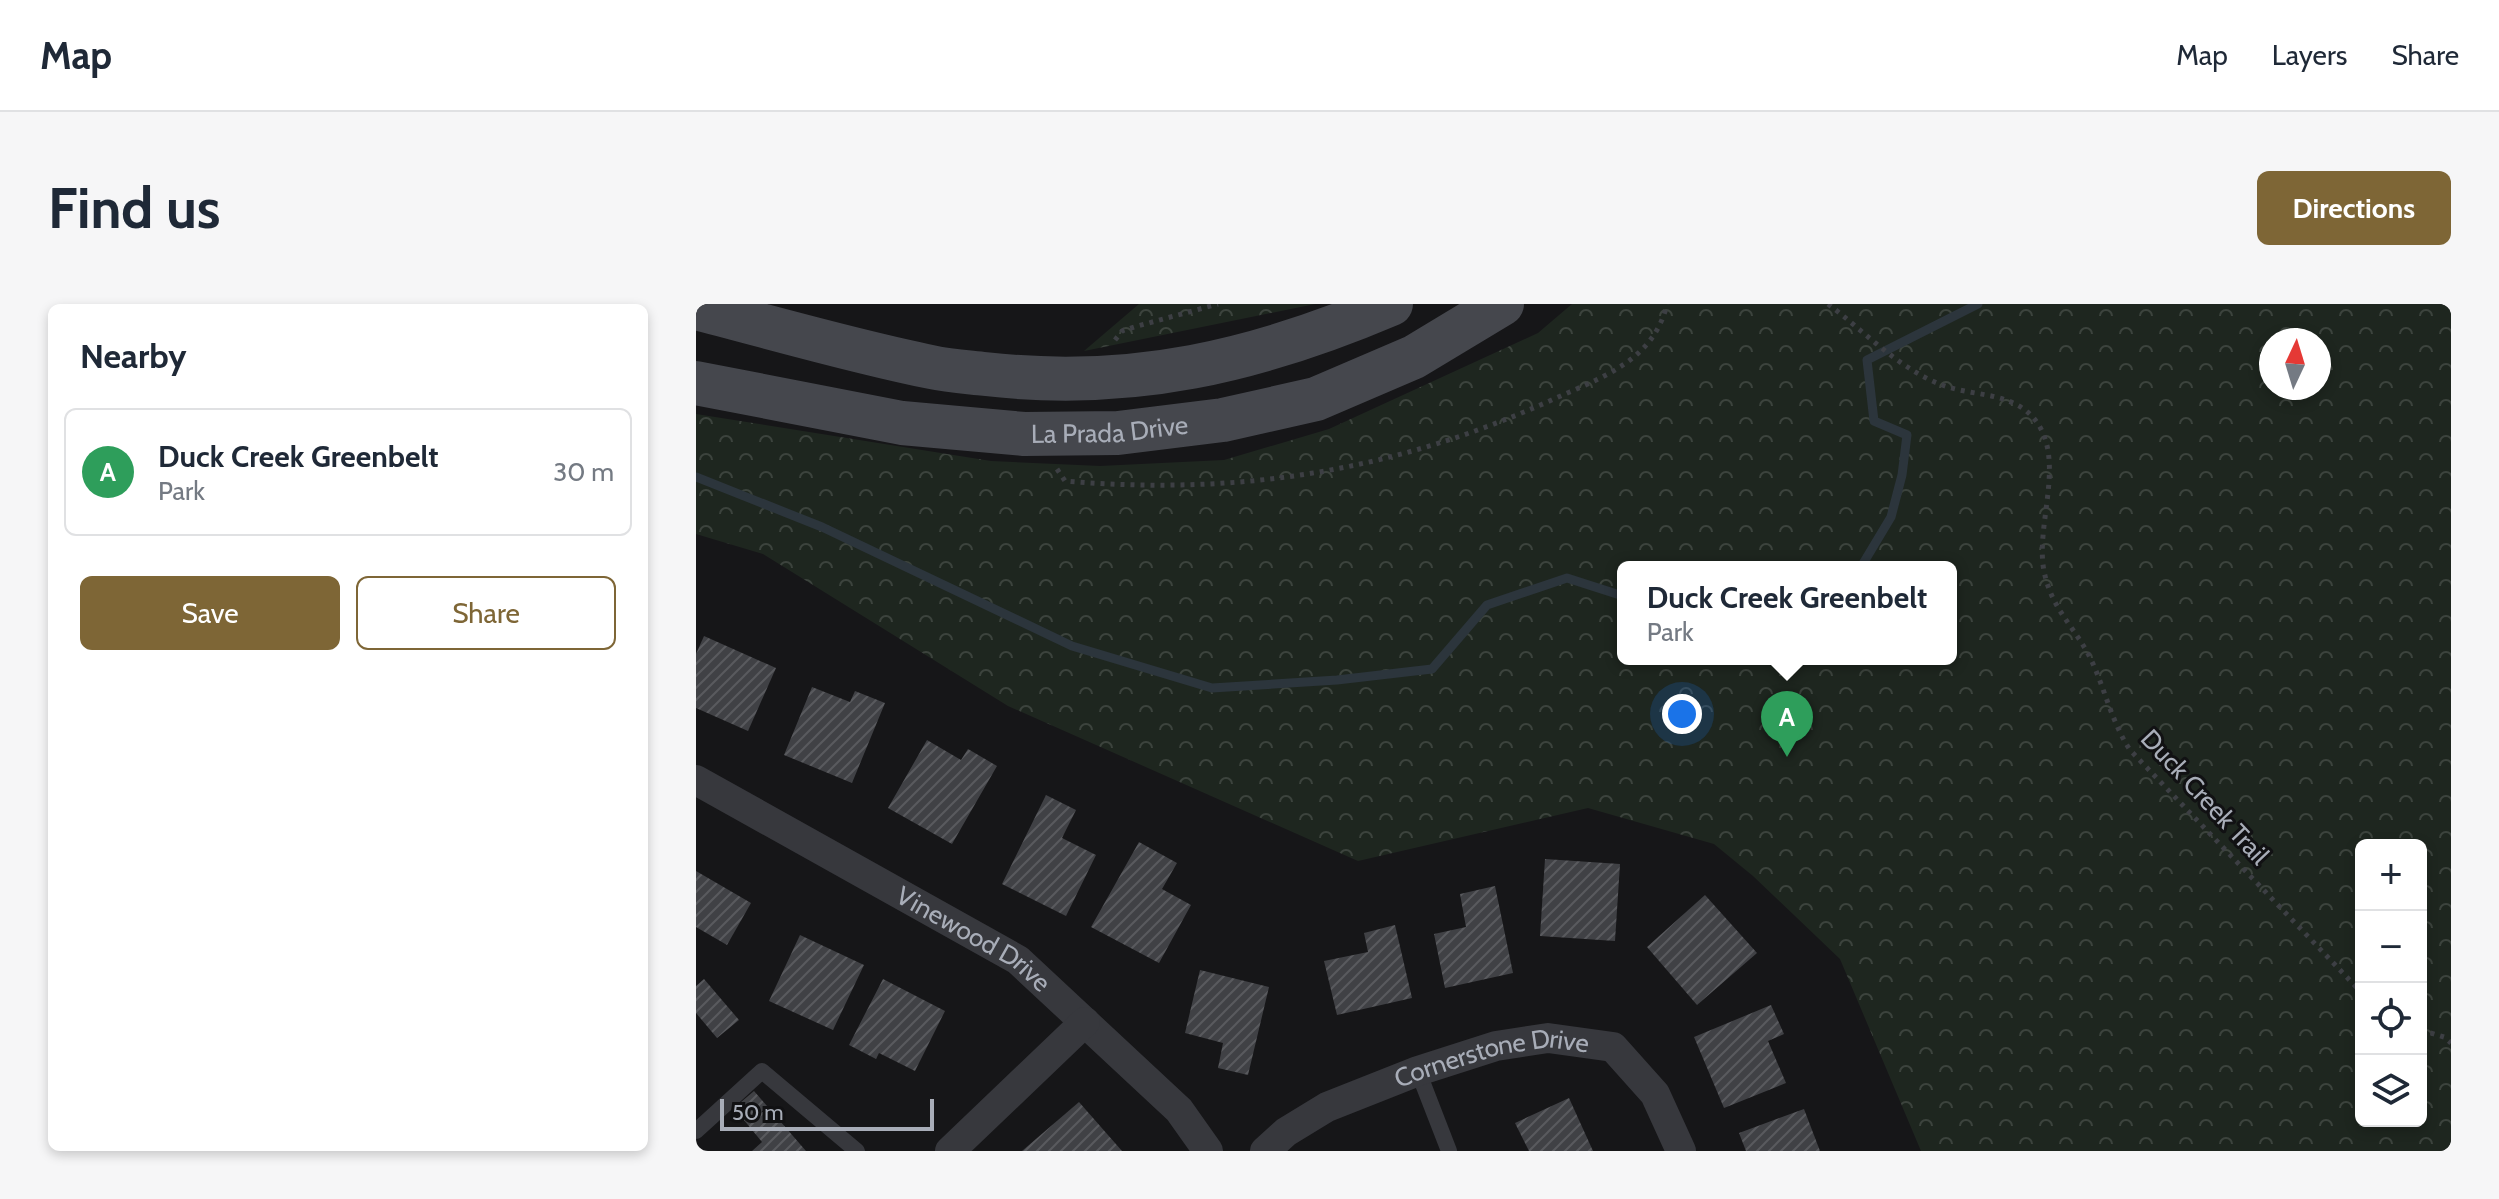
<!DOCTYPE html>
<html lang="en">
<head>
<meta charset="utf-8">
<style>
	:root { --surface:#fff; --page:#f6f6f7; --text:#1f2937; --muted:#747a83; --line:#e0e1e3; --accent:#7e6636 }
	body { margin:0; font-family:Cabin,sans-serif; background:var(--page); color:var(--text) }
	.controls { position:absolute; right:24px; bottom:24px; display:grid; overflow:hidden; border-radius:12px; box-shadow:0 4px 12px #0003 }
	.controls button { width:72px; height:72px; display:grid; place-items:center; padding:0; border:0; border-bottom:2px solid var(--line); background:var(--surface); color:var(--text); font:40px sans-serif }
	.compass { position:absolute; left:1563px; top:24px; width:72px; height:72px; border-radius:50%; background:var(--surface); box-shadow:0 4px 12px #0003; rotate:4deg }
	.scale { position:absolute; left:24px; bottom:20px; width:214px; box-sizing:border-box; padding-left:8px; border:4px solid #a8adb8; border-top:0; font-size:22px; line-height:28px; white-space:nowrap; color:#a8adb8; -webkit-text-stroke:6px #111113; paint-order:stroke }
	.you { position:absolute; left:986px; top:410px; width:28px; height:28px; margin:-20px; border:6px solid #fff; border-radius:50%; background:#1a73e8; box-shadow:0 0 0 12px #1a73e833 }
	.badge { display:grid; place-items:center; width:52px; height:52px; border-radius:50%; background:var(--accent); color:#fff; font-size:26px; font-weight:700 }
	.pin { position:absolute; translate:-50% -66px; filter:drop-shadow(0 2px 4px #0008) }
	.pin::after { content:''; position:absolute; top:42px; width:28px; height:24px; background:inherit; clip-path:polygon(0 0,100% 0,50% 100%) }
	.popup { position:absolute; left:921px; top:257px; width:340px; height:104px; box-sizing:border-box; display:grid; place-content:center; border-radius:12px; background:var(--surface); filter:drop-shadow(0 2px 6px #0005); font-size:26px; white-space:nowrap; color:var(--muted) }
	.popup b { font-size:30px; color:var(--text) }
	.popup::after { content:''; position:absolute; left:50%; top:100%; margin-left:-16px; border:16px solid transparent; border-top-color:var(--surface) }
	.list { margin:0; padding:0; list-style:none }
	h2 { display:flex; justify-content:space-between; align-items:center; height:104px; margin:0; padding:0 32px; font-size:34px }
	h2 small { font-size:26px; font-weight:400; color:var(--muted) }
	.list li { display:grid; grid-template-columns:52px 1fr auto; gap:24px; align-items:center; box-sizing:border-box; height:128px; margin:0 16px 16px; padding:0 16px; border:2px solid var(--line); border-radius:12px }
	.list b { display:block; font-size:30px; white-space:nowrap }
	.list p { margin:0; font-size:26px; white-space:nowrap; color:var(--muted) }
	.list em { font-size:26px; font-style:normal; color:var(--muted) }
	.actions { display:flex; gap:16px; padding:24px 32px }
	.actions a { flex:1; padding:18px 0; border:2px solid var(--accent); border-radius:12px; text-align:center; font-size:28px; color:var(--accent) }
	.actions .main { background:var(--accent); color:#fff }
	.icon { flex:none; width:44px; height:44px; fill:none; stroke:currentColor; stroke-width:2; stroke-linecap:round; stroke-linejoin:round }
	.map { position:relative; flex:none; width:1755px; height:847px; overflow:hidden; border-radius:12px }
	header { display:flex; align-items:center; gap:48px; box-sizing:border-box; height:112px; padding:0 40px; background:var(--surface); border-bottom:2px solid var(--line) }
	header strong { font-size:38px }
	nav { display:flex; gap:44px; margin-inline-start:auto; font-size:28px }
	.intro { display:flex; align-items:center; justify-content:space-between; box-sizing:border-box; height:192px; padding:0 48px }
	h1 { margin:0; font-size:56px }
	.button { padding:20px 36px; border-radius:12px; background:var(--accent); color:#fff; font-size:28px; font-weight:700 }
	main { display:flex; gap:48px; padding:0 48px }
	aside { flex:1; background:var(--surface); border-radius:12px; box-shadow:0 4px 12px #0003 }
	.map>svg:first-child { display:block }
</style>
</head>
<body>
<header>
<strong>Map</strong>
<nav><a>Map</a><a>Layers</a><a>Share</a></nav>
</header>
<div class="intro"><h1>Find us</h1><a class="button">Directions</a></div>
<main>
<aside>
<h2>Nearby<small></small></h2>
<ul class="list">
<li><span class="badge" style="background:#2e9e5b">A</span><div><b>Duck Creek Greenbelt</b><p>Park</p></div><em>30 m</em></li>
</ul>
<div class="actions"><a class="main">Save</a><a>Share</a></div>
</aside>
<div class="map">
<svg width="1755" height="847" viewBox="0 0 1755 847">
	<defs>
		<pattern id="forest-crowns" width="20" height="18" patternUnits="userSpaceOnUse" patternTransform="scale(2)"><rect width="20" height="18" fill="#1e261f"/><path d="M2 6a3 3 0 1 1 6 0M12 15a3 3 0 1 1 6 0" fill="none" stroke="#3c433d"/></pattern>
		<pattern id="building-hatch" width="6" height="6" patternUnits="userSpaceOnUse" patternTransform="scale(2)"><rect width="6" height="6" fill="#404145"/><path d="M-1 1l2-2M0 6l6-6M5 7l2-2" fill="none" stroke="#595a5e"/></pattern>
	</defs>
	<rect width="100%" height="100%" fill="#161618"/>
	<!-- forest -->
	<g fill="url(#forest-crowns)" fill-rule="evenodd">
		<path d="M443,0h176l-231,47z"/>
		<path d="M876,0h879v847h-530l-81,-192 -87,-83 -39,-32 -126,-36 -230,53 -350,-155 -245,-152 -67,-20v-120l295,47 109,5 124,-6 105,-31 209,-96zM1575,36h48v48h-48zM927,263h328v92h-328zM1665,541h60v276h-60z"/>
	</g>
	<g fill="none" stroke-linecap="round" stroke-linejoin="round">
		<!-- stream -->
		<g stroke="#2c353c" stroke-width="9">
			<path d="M0,173l126,50 250,119 140,42 125,-8 95,-11 55,-64 80,-27 56,18"/>
			<path d="M1165,263l30,-50 11,-42 5,-40 -33,-14 -7,-61 111,-56"/>
		</g>
	</g>
	<!-- building -->
	<g fill="url(#building-hatch)">
		<path d="M8,332l72,32 -28,63 -52,-23v-54z"/>
		<path d="M116,383l38,15 5,-11 30,12 -33,80 -68,-28z"/>
		<path d="M231,436l34,20 7,-11 29,17 -45,78 -64,-36z"/>
		<path d="M350,491l30,15 -14,28 34,17 -30,61 -64,-32z"/>
		<path d="M443,538l38,21 -15,26 29,16 -32,58 -68,-36z"/>
		<path d="M849,555l75,5 -5,77 -75,-5z"/>
		<path d="M0,567l55,32 -24,42 -31,-18z"/>
		<path d="M799,582l18,87 -68,15 -11,-54 32,-7 -6,-33z"/>
		<path d="M1009,591l52,58 -60,52 -50,-58z"/>
		<path d="M699,621l17,73 -75,17 -13,-54 44,-9 -4,-19z"/>
		<path d="M104,631l64,30 -31,65 -64,-29z"/>
		<path d="M504,666l69,17 -21,88 -30,-7 5,-25 -38,-10z"/>
		<path d="M8,675l35,41 -22,18 -21,-25v-27z"/>
		<path d="M187,675l62,32 -30,60 -36,-18 -3,6 -27,-14z"/>
		<path d="M1075,701l13,29 -16,7 18,42 -62,25 -30,-71z"/>
		<path d="M58,787l52,60h-54l10,-9 -28,-34z"/>
		<path d="M873,794l24,53h-64l-14,-28z"/>
		<path d="M383,798l43,49h-100z"/>
		<path d="M1108,805l16,42h-74l-7,-18z"/>
	</g>
	<g fill="none" stroke-linecap="round" stroke-linejoin="round">
		<!-- path -->
		<g stroke="#3d3f44" stroke-width="5" stroke-dasharray="4 6" stroke-linecap="butt">
			<path d="M1132,0c36,27 71,65 114,81 32,12 71,6 94,36 30,41 -1,104 8,150 7,35 25,50 42,79 18,32 23,68 44,100l231,242"/>
			<path d="M419,36l7,-9 12,-4 84,-23"/>
			<path d="M361,165l8,12c175,15 331,-10 491,-83 47,-21 98,-38 111,-94"/>
			<path d="M1725,726l23,7 7,6"/>
		</g>
		<!-- lane -->
		<g stroke="#37383d" stroke-width="16">
			<path d="M722,767l31,80"/>
			<path d="M0,827l66,-60 95,80"/>
		</g>
		<!-- street -->
		<g stroke="#37383d" stroke-width="30">
			<path id="s1" d="M0,476l322,180 161,150 29,41"/>
			<path d="M254,847l135,-129"/>
			<path id="s2" d="M569,847l21,-19 41,-25 91,-36 78,-25 52,-8 65,9 42,47 26,57"/>
		</g>
		<!-- secondary -->
		<g stroke="#45474d" stroke-width="44">
			<path d="M0,4c78,20 156,43 235,59 18,4 36,5 54,7 147,17 272,-13 406,-70"/>
			<path id="s3" d="M0,79l206,40 122,11 94,-1 105,-13 93,-21 98,-42 88,-53"/>
		</g>
	</g>
	<g text-anchor="middle" dominant-baseline="central" stroke-width="6" stroke-linejoin="round" paint-order="stroke">
		<!-- street labels -->
		<g font-size="26" fill="#a8adb8" stroke="#111113">
			<text stroke="none"><textPath href="#s3" startOffset="418">La Prada Drive</textPath></text>
			<text transform="translate(1509 493) rotate(47)">Duck Creek Trail</text>
			<text stroke="none"><textPath href="#s1" startOffset="320">Vinewood Drive</textPath></text>
			<text stroke="none"><textPath href="#s2" startOffset="250">Cornerstone Drive</textPath></text>
		</g>
	</g>
</svg>
<div class="controls">
<button>+</button>
<button>−</button>
<button><svg class="icon" aria-label="locate" viewBox="0 0 24 24"><circle cx="12" cy="12" r="6"/><path d="M12 2v4M12 18v4M2 12h4M18 12h4"/></svg></button>
<button><svg class="icon" aria-label="layers" viewBox="0 0 24 24"><path d="M12 4l9 5-9 5-9-5zM3 14l9 5 9-5"/></svg></button>
</div>
<svg class="compass" viewBox="-18 -18 36 36"><path d="M0-13l5 13h-10z" fill="#e53935"/><path d="M0 13l5-13h-10z" fill="#747a83"/></svg>
<div class="scale">50 m</div>
<div class="you"></div>
<div class="pin badge" style="left:1091px;top:453px;background:#2e9e5b">A</div>
<div class="popup"><b>Duck Creek Greenbelt</b>Park</div>
</div>
</main>
</body>
</html>
